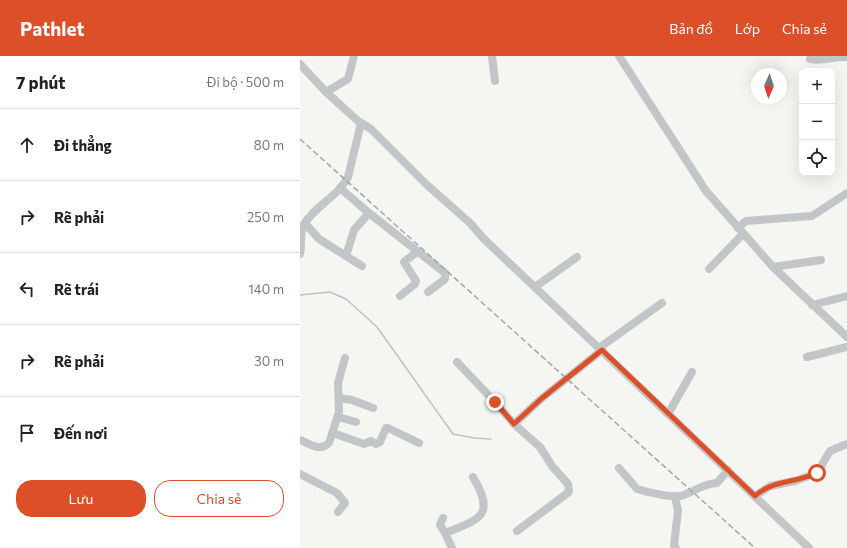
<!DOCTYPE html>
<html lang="vi">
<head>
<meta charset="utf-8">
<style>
	:root { --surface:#fff; --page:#f6f6f6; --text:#222; --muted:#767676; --line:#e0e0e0; --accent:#dd4f29 }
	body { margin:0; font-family:Commissioner,sans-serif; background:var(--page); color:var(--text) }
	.controls { position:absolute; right:12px; top:12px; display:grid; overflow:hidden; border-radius:8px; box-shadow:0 4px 16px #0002 }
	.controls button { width:36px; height:36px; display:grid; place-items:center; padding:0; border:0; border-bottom:1px solid var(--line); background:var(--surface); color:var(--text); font:20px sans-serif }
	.compass { position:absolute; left:451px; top:12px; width:36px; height:36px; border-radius:50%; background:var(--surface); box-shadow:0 4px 16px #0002; rotate:183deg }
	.stop { position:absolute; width:12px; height:12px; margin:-9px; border:3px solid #dd4f29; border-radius:50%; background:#fff }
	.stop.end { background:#dd4f29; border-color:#fff; box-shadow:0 1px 4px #0008 }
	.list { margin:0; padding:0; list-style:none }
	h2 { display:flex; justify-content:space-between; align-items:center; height:52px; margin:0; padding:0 16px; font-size:17px }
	h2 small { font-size:13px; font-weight:400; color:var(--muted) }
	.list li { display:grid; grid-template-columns:26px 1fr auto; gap:12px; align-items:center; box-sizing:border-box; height:72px; padding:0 16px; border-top:1px solid var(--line) }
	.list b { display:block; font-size:15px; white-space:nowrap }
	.list em { font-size:13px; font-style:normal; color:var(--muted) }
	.actions { display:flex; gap:8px; padding:12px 16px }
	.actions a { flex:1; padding:9px 0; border:1px solid var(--accent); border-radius:16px; text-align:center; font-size:14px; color:var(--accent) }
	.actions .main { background:var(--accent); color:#fff }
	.icon { flex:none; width:22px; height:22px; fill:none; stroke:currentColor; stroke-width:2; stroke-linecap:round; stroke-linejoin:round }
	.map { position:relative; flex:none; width:547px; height:492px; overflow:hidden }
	header { display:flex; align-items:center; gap:24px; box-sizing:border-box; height:56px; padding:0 20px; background:var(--accent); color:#fff }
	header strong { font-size:19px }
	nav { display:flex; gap:22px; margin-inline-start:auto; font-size:14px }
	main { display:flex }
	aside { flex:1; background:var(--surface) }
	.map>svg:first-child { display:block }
</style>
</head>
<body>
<header>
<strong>Pathlet</strong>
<nav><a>Bản đồ</a><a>Lớp</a><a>Chia sẻ</a></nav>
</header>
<main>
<aside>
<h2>7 phút<small>Đi bộ · 500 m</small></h2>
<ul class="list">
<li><svg class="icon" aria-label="ahead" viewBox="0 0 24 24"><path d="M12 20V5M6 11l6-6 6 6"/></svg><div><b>Đi thẳng</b></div><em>80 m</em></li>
<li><svg class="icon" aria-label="right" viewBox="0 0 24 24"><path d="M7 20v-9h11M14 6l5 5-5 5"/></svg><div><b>Rẽ phải</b></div><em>250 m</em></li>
<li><svg class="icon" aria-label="left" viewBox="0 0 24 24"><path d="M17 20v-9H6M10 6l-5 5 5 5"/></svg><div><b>Rẽ trái</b></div><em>140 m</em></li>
<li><svg class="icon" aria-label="right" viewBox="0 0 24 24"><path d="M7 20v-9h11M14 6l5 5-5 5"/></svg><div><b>Rẽ phải</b></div><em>30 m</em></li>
<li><svg class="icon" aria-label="arrive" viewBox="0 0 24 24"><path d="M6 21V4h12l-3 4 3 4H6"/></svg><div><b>Đến nơi</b></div></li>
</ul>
<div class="actions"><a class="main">Lưu</a><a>Chia sẻ</a></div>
</aside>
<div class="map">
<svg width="547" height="492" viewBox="0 0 547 492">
	<rect width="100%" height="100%" fill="#f5f5f1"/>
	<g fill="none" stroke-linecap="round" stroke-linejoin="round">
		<!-- stream -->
		<path stroke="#b8c4c7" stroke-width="1.5" d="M0,239l30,-3 16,7 31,28 76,107 21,4 17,1"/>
		<!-- minor -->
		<g stroke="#c3c6c9" stroke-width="8">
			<path d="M192,0l3,25"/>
			<path d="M319,0l87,135 67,76 74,70"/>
			<path d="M510,3c15,3 23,-3 37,-2"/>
			<path d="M0,8l26,28 32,29 13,8 55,55 44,39 14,16 325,309"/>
			<path d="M26,36l22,-13 6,-23"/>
			<path d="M40,132l29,25 -15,17 -8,26"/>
			<path d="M69,157l76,60v6l-17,13"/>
			<path d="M5,167l14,16 43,27"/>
			<path d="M438,172l8,-7 66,-5 35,-23"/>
			<path d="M0,198c2,-9 0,-20 3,-28 11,-20 35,-29 45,-49l13,-54"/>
			<path d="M473,211l48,-7"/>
			<path d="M409,213l34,-35"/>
			<path d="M235,231l42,-30"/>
			<path d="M100,240l15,-12 1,-3 -12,-19 14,-11"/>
			<path d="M512,249l35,-9"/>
			<path d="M299,292l63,-45"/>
			<path d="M507,301l40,-10"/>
			<path d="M157,306l38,40 19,22 26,23 12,19 16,18 1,8 -52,39"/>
			<path d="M39,342l13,2 21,8"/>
			<path d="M368,358l24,-42"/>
			<path d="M38,361l18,5"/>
			<path d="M214,368l27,-25 61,-49"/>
			<path d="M33,377l31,11 7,-3 5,3 4,-2 6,-14h2l31,15"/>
			<path d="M0,384c10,4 20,12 29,3l10,-31 -1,-29 7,-25"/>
			<path d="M319,412l18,21c10,3 35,9 44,7 13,-4 23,-13 36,-13l11,-13"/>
			<path d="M0,418l37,19 8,10 -7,9"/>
			<path d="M375,440l3,15 -4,34 2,3"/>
			<path d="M455,440l15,-10 25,-5 22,-8 13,-22 17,-7"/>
			<path d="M143,462l-3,7 5,8c35,-14 51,-17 28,-56"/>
			<path d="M145,477l7,15"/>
		</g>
		<!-- rail -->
		<path stroke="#a1a7ac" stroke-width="1.5" stroke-dasharray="6 3" stroke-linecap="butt" d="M0,83l455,409"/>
	</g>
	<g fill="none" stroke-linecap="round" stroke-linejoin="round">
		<!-- route -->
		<path stroke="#dd4f29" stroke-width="5" d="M195,346l19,22 27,-25 61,-49 153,146c17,-16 41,-13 62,-23"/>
	</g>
</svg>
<div class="controls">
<button>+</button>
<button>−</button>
<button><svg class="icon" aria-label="locate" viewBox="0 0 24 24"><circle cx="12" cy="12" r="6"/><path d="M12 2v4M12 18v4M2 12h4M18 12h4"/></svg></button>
</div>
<svg class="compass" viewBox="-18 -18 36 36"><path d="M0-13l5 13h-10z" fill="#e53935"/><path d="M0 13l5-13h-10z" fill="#767676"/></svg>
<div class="stop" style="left:517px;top:417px"></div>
<div class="stop end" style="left:195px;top:346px"></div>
</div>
</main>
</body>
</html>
